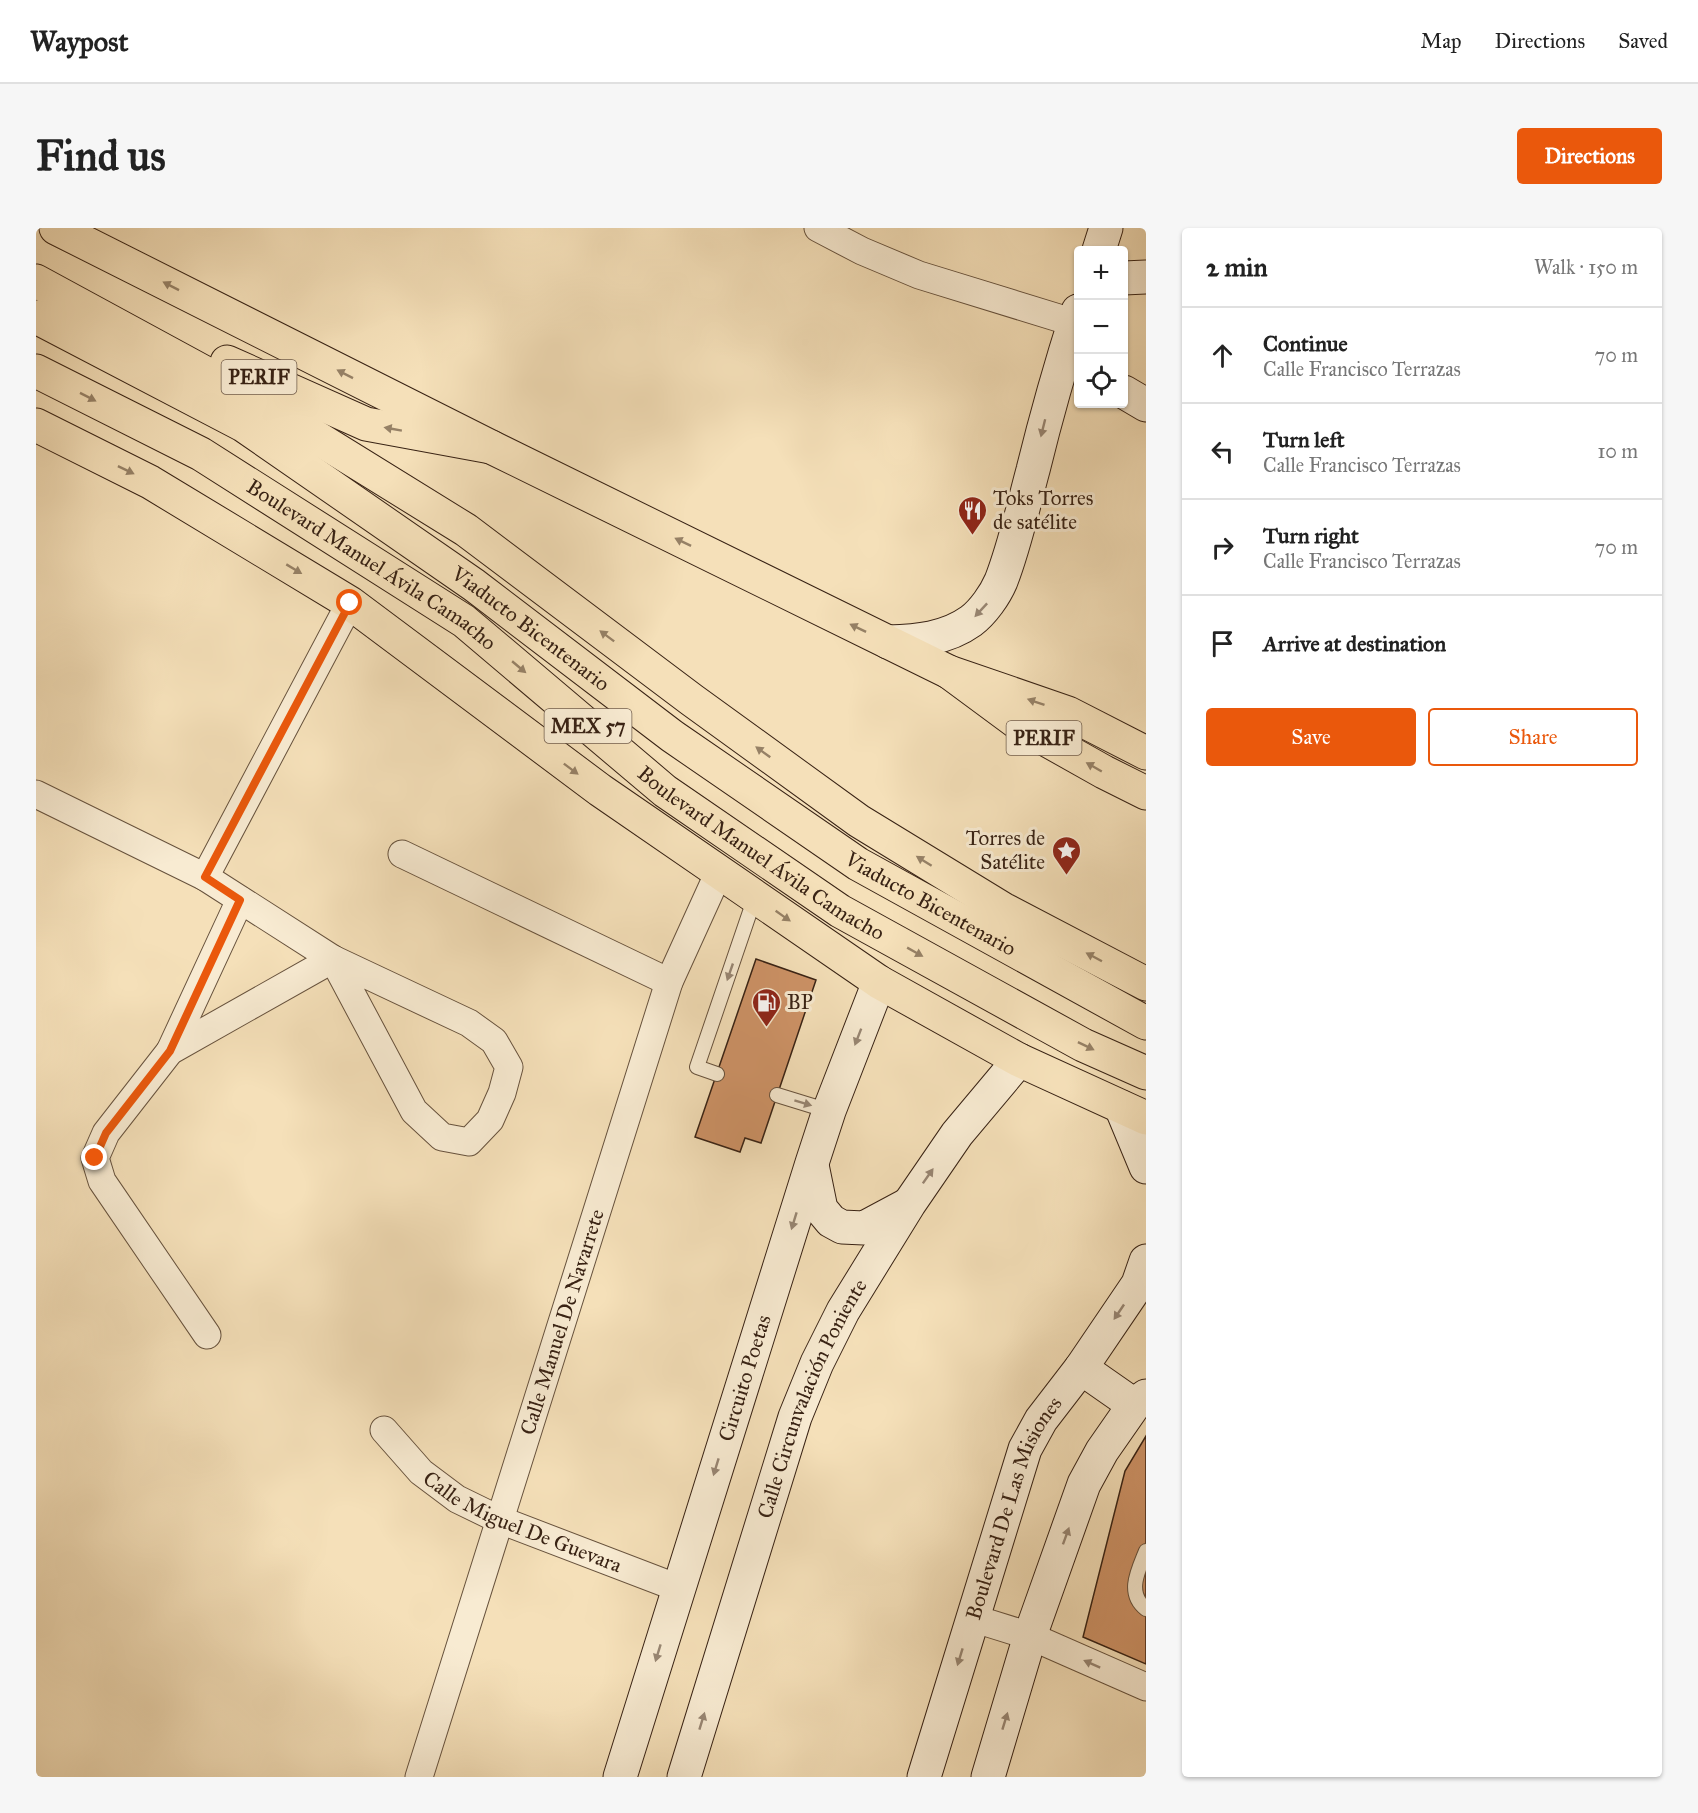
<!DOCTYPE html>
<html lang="en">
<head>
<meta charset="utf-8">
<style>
	:root { --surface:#fff; --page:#f6f6f6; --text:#222; --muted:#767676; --line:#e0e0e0; --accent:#ea580c }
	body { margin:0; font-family:"IM FELL Great Primer",serif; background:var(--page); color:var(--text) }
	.controls { position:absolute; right:18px; top:18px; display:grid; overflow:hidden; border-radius:6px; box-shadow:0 2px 4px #0004 }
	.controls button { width:54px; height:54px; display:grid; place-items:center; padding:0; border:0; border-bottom:2px solid var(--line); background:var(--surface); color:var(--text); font:30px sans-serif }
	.stop { position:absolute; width:18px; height:18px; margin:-14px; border:4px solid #ea580c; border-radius:50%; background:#fff }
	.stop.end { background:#ea580c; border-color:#fff; box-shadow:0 2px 6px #0008 }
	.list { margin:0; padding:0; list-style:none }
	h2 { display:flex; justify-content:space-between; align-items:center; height:78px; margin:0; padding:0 24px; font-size:26px }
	h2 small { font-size:20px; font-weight:400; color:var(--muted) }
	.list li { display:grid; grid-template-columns:39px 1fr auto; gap:18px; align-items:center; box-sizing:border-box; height:96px; padding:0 24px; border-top:2px solid var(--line) }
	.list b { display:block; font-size:22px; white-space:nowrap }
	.list p { margin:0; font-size:20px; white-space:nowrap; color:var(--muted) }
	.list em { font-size:20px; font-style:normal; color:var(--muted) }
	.actions { display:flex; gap:12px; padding:18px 24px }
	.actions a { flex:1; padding:14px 0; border:2px solid var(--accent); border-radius:6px; text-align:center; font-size:21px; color:var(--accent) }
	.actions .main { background:var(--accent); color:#fff }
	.icon { flex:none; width:33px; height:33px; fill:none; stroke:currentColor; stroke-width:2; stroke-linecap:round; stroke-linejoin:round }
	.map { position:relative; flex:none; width:1110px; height:1549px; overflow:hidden; border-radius:6px }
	header { display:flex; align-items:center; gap:36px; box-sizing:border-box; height:84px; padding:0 30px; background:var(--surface); border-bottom:2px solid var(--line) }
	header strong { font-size:28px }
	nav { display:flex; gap:33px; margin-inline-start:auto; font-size:21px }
	.intro { display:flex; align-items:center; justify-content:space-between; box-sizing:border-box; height:144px; padding:0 36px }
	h1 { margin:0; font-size:42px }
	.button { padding:15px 27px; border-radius:6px; background:var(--accent); color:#fff; font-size:21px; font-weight:700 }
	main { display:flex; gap:36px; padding:0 36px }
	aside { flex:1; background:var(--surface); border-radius:6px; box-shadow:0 2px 4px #0004 }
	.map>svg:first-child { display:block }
</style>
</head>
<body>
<header>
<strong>Waypost</strong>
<nav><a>Map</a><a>Directions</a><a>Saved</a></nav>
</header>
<div class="intro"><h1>Find us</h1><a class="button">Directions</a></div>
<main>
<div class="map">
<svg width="1110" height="1549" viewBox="0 0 1110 1549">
	<rect width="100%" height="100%" fill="#f5e0b9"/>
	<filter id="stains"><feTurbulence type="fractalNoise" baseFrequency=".00333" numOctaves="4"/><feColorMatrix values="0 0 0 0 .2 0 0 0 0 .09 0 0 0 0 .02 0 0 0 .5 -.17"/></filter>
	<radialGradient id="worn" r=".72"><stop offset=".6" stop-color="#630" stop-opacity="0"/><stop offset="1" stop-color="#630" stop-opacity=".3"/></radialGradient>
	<!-- building -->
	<g fill="#ce9367" stroke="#382214" stroke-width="1.5">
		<path d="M720,731l60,21 -55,163 -16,-5 -5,14 -45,-15z"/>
		<path d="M1110,1208v228l-63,-27 42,-166z"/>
	</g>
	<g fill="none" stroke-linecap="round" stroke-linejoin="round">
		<defs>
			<g id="lane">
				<path d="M681,846l-20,-7 58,-170"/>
				<path d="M741,867l52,16"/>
				<path d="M1110,1323c-8,20 -20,42 0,58"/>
			</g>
			<g id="street">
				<path d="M782,0l44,23 57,24 156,48"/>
				<path d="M0,566l169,83 128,82 136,64 25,18 15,26 -7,26 -12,27 -21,22 -27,-5 -28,-26 -81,-152"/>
				<path d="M366,626l267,128"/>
				<path d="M169,649l145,-274"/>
				<path d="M134,823l70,-151"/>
				<path d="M171,1107l-105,-154 -7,-23 11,-25 64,-82 163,-92"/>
				<path id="s1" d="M348,1202l37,42 36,27 43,21 178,68"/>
				<path d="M936,1390l58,18 116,51"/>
				<path id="s2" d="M383,1549l250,-795 50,-110"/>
			</g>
			<g id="secondary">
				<path d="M1063,22l7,-22"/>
				<path d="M1088,50l22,-1"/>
				<path d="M1088,164l22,13"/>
				<path d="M852,414c29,-1 58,-3 83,-21 12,-9 24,-26 30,-40 14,-36 22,-74 32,-111 13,-53 28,-106 45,-159"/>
				<path d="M1085,879l25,60"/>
				<path d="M776,937l9,44 10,12 11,6 22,1 43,-23"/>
				<path d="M1045,1140l53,37"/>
				<path id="s3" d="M584,1549l192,-614 17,-52 50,-129"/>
				<path id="s4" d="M648,1549l111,-360 22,-54 26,-52 66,-107 48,-70 62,-74"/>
				<path id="s5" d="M888,1549l101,-328 16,-29 40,-52 57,-84 8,-23"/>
				<path d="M952,1549l42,-141 54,-152 18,-33 32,-46 12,-9"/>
			</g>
			<g id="primary">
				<path d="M20,0l435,219 397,195 61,30 119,41 78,40"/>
				<path d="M0,197l114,57 200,121 250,187 279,192 140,78 127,58"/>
			</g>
			<g id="highway">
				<path d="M0,53l228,124 202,125 226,170 167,121 144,88 143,75"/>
				<path id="s6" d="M0,89l207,108 231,160 198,151 186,128 288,159"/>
				<path d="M191,134l139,62 125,23"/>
				<path id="s7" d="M0,143l165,83 263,167 201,170 175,120 243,134 63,28"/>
				<path d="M913,444l73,54 82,46 42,21"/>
			</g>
		</defs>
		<!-- lane casing -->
		<use href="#lane" stroke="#67523d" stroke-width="16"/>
		<!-- street casing -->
		<use href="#street" stroke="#67523d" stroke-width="29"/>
		<!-- secondary casing -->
		<use href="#secondary" stroke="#382214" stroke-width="35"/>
		<!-- primary casing -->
		<use href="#primary" stroke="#382214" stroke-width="35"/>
		<!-- highway casing -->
		<use href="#highway" stroke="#382214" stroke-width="35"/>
		<!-- lane -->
		<use href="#lane" stroke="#f8ebd2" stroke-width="14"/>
		<!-- street -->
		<use href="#street" stroke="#f8ebd2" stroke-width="27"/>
		<!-- secondary -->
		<use href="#secondary" stroke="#f8ebd2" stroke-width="33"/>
		<!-- primary -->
		<use href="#primary" stroke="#f5e0b9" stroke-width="33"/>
		<!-- highway -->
		<use href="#highway" stroke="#f5e0b9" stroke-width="33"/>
	</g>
	<!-- one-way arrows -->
	<defs><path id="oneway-solid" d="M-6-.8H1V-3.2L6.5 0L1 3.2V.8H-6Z" transform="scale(1.5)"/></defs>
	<g fill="#968166">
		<use href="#oneway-solid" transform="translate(135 58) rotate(-153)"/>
		<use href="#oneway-solid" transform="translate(309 146) rotate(-153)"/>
		<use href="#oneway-solid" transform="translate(52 169) rotate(27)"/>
		<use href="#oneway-solid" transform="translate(357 201) rotate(-170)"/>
		<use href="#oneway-solid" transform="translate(90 242) rotate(26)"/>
		<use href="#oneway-solid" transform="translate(647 314) rotate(-154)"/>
		<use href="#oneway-solid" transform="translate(258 341) rotate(31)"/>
		<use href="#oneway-solid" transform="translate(822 400) rotate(-154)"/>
		<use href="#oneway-solid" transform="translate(571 408) rotate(-143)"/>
		<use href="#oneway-solid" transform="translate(483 439) rotate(40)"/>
		<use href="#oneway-solid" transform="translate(1000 474) rotate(-161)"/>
		<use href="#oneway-solid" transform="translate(727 524) rotate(-144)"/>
		<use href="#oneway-solid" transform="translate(1058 539) rotate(-150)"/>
		<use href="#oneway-solid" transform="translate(535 541) rotate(37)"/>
		<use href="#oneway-solid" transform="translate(888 633) rotate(-148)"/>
		<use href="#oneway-solid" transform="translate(747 688) rotate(35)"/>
		<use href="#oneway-solid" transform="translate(879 724) rotate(29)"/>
		<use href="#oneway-solid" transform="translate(1058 729) rotate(-152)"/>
		<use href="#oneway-solid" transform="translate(1050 818) rotate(26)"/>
	</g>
	<g fill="#988673">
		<use href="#oneway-solid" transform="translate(1007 200) rotate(104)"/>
		<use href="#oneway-solid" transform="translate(945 382) rotate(133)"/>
		<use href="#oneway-solid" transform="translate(694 744) rotate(109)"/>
		<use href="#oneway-solid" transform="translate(822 809) rotate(111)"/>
		<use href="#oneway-solid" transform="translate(767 875) rotate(17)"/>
		<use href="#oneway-solid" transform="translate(892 948) rotate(-55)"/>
		<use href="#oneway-solid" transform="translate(758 993) rotate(107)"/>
		<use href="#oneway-solid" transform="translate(1083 1084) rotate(124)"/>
		<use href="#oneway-solid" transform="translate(680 1239) rotate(107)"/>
		<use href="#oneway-solid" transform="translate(1030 1308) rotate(-70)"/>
		<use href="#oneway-solid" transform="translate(622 1425) rotate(107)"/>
		<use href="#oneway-solid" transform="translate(924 1429) rotate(107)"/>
		<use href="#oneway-solid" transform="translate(1056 1436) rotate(-156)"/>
		<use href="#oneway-solid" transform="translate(666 1493) rotate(-73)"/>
		<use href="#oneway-solid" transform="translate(969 1493) rotate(-73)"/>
	</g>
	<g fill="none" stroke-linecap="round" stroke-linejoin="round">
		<!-- route -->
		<path stroke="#ea580c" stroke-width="8" d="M59,930l11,-25 64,-82 70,-151 -35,-23 145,-274"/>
	</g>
	<!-- icons -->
	<defs>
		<symbol id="restaurant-pin" viewBox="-11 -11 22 30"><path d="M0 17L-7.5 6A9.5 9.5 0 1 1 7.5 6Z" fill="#8f2418" stroke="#f8ebd2"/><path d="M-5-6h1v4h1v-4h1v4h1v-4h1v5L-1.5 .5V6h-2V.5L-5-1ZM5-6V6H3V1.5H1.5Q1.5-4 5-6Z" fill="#fff"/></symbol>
		<symbol id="sight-pin" viewBox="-11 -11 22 30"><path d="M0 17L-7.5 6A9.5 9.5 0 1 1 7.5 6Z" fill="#8f2418" stroke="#f8ebd2"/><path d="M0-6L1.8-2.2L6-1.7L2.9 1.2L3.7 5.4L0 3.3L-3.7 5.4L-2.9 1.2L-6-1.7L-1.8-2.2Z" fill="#fff"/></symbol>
		<symbol id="fuel-pin" viewBox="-11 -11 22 30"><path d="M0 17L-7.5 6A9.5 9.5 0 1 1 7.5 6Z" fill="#8f2418" stroke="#f8ebd2"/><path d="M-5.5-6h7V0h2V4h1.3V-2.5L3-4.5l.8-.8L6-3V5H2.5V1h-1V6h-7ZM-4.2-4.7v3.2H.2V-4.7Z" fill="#fff"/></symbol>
	</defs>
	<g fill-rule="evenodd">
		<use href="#restaurant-pin" x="920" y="266" width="33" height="45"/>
		<use href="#sight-pin" x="1014" y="606" width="33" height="45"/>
		<use href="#fuel-pin" x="714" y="758" width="33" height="45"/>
	</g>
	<g text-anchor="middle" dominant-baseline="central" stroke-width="6" stroke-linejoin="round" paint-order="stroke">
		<!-- shield labels -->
		<g fill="#f8ebd2" stroke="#725e4d" stroke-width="1.5">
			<rect x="185.5" y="132" width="75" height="34" rx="4.5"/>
			<rect x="508.5" y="481" width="87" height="34" rx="4.5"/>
			<rect x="970.5" y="493" width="75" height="34" rx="4.5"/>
		</g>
		<g font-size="20" font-weight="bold" fill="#382214">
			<text x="223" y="149">PERIF</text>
			<text x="552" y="498">MEX 57</text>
			<text x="1008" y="510">PERIF</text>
		</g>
		<!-- poi labels -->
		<g font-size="21" fill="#382214" stroke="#f8ebd2" text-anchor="start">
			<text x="957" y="270">Toks Torres<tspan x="957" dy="24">de satélite</tspan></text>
			<text x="1009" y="610" text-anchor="end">Torres de<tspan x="1009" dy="24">Satélite</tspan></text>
			<text x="751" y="774">BP</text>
		</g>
		<!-- street labels -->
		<g font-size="21" fill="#382214" stroke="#f8ebd2">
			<text stroke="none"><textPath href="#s7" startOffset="388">Boulevard Manuel Ávila Camacho</textPath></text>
			<text stroke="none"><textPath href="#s6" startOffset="586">Viaducto Bicentenario</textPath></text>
			<text stroke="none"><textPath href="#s7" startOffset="874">Boulevard Manuel Ávila Camacho</textPath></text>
			<text stroke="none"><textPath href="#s6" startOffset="1072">Viaducto Bicentenario</textPath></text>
			<text stroke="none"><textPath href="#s2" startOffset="477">Calle Manuel De Navarrete</textPath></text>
			<text stroke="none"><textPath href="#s3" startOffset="418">Circuito Poetas</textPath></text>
			<text stroke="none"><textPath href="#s4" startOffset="400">Calle Circunvalación Poniente</textPath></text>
			<text stroke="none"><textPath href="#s5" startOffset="284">Boulevard De Las Misiones</textPath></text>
			<text stroke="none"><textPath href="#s1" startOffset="170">Calle Miguel De Guevara</textPath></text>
		</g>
	</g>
	<rect width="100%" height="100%" filter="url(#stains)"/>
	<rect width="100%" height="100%" fill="url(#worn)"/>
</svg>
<div class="controls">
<button>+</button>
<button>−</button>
<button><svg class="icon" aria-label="locate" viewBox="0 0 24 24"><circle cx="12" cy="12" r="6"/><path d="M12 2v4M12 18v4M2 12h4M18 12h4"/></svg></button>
</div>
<div class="stop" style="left:314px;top:375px"></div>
<div class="stop end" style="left:59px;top:930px"></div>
</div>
<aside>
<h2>2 min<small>Walk · 150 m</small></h2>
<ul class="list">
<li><svg class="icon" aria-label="ahead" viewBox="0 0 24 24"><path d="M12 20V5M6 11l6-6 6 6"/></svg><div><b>Continue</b><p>Calle Francisco Terrazas</p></div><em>70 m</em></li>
<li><svg class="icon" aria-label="left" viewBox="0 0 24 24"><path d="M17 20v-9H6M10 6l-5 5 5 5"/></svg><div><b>Turn left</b><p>Calle Francisco Terrazas</p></div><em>10 m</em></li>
<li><svg class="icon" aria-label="right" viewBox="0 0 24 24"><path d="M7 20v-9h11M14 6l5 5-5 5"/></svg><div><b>Turn right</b><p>Calle Francisco Terrazas</p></div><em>70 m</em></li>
<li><svg class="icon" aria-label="arrive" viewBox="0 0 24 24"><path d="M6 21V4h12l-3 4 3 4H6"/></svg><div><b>Arrive at destination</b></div></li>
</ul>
<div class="actions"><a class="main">Save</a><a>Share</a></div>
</aside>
</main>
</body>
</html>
